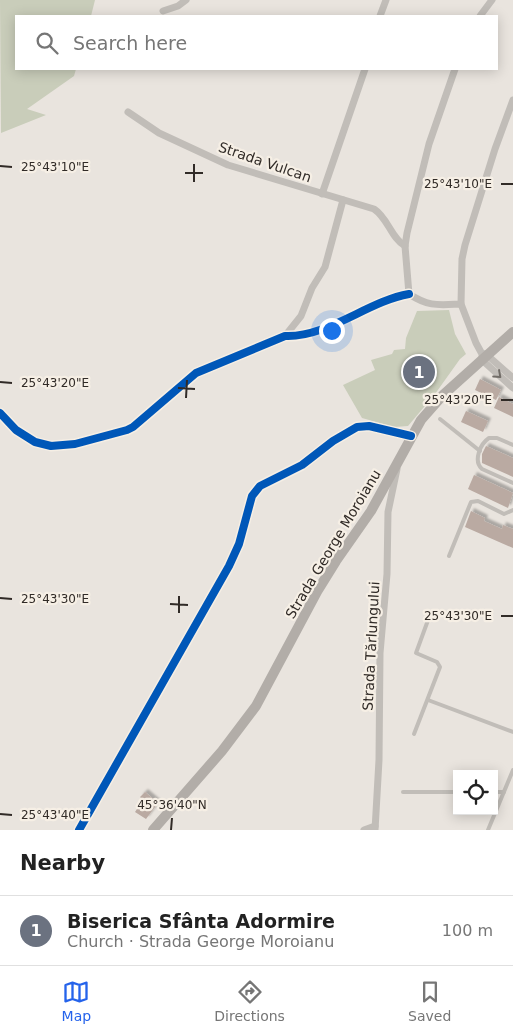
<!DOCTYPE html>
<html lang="en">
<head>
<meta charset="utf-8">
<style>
	:root { --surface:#fff; --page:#f2f2f2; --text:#222; --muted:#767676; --line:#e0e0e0; --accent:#2563eb }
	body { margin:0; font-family:"DejaVu Sans",sans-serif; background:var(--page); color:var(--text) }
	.controls { position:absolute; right:15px; bottom:15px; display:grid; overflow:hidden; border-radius:0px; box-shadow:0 2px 12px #0003 }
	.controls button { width:45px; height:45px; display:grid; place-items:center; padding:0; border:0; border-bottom:1px solid var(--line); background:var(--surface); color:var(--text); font:25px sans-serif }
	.you { position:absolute; left:331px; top:330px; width:18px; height:18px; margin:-12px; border:4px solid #fff; border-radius:50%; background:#1a73e8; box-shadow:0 0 0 8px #1a73e833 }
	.badge { display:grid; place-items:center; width:32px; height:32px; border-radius:50%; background:var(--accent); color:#fff; font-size:16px; font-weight:700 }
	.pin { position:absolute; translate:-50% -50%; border:2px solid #fff; box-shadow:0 1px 5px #0006 }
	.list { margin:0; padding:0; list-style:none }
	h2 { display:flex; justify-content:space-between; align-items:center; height:65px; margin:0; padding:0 20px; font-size:21px }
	h2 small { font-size:16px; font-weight:400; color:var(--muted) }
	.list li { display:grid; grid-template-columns:32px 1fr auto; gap:15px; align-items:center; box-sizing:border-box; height:70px; padding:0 20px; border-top:1px solid var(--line) }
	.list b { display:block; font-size:19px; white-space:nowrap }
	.list p { margin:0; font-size:16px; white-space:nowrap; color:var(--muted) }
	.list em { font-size:16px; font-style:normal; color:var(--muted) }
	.icon { flex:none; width:28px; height:28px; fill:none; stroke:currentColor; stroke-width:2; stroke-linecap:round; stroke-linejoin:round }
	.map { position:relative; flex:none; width:513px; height:830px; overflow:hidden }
	.search { position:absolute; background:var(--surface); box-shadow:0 2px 12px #0003; left:15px; right:15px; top:15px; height:55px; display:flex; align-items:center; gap:12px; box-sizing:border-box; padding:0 18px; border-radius:0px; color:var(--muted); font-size:19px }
	.sheet { height:135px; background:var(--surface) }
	nav { display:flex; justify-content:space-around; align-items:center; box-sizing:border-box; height:70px; border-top:1px solid var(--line); background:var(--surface); font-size:14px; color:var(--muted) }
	nav a { display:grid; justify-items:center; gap:2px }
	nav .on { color:var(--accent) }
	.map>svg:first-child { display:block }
</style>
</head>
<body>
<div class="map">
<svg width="513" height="830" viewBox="0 0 513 830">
	<defs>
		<filter id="shadow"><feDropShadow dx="3" dy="-3" stdDeviation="1" flood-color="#0004"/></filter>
	</defs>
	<rect width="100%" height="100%" fill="#e9e4de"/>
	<!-- green -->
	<g fill="#c9cdba">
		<path d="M0,0h95l-4,16h-75v53h60l-2,7 -47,33 19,6 -45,18z"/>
		<path d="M449,310l6,24 11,20 -6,5 -25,35 -27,32 -14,1 -32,-9 -19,-33 32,-15 -4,-10 21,-6 2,-4 11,-1 1,-11 11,-27z"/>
	</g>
	<!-- building -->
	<g fill="#baaaa2" filter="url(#shadow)">
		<path d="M480,379l21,11 -5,10 -21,-10z"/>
		<path d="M499,397l14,7v13l-19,-9z"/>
		<path d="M466,411l22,10 -5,11 -22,-10z"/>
		<path d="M486,446l27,12v19l-31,-14v-9z"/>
		<path d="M474,475l39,18 -5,15 -40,-19z"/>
		<path d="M471,511l14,7 -1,3 18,8 1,-4 10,4v19l-48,-21z"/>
		<path d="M145,792l13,11 -12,16 -11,-7 8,-12 -3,-3z"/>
	</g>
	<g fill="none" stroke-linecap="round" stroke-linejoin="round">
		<!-- service -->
		<g stroke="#c1bdb8" stroke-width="4">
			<path d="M440,419l40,32"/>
			<path d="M513,445l-16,-7h-8c-9,6 -16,23 -7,31l31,14"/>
			<path d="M449,556l22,-54 7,-1 26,13 9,-4"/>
			<path d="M428,700l85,32"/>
			<path d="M414,734l26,-67 -3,-5 -21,-9 15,-41"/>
			<path d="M403,792h54"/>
			<path d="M494,792h10"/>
			<path d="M488,830l25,-60"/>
		</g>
		<!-- minor -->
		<g stroke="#c1bdb8" stroke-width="7">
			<path d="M163,11l15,-5 8,-6"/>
			<path d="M380,16l6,-16"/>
			<path d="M480,16l12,-16"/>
			<path d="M513,100l-18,49 -30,96 -3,14 -1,45 15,39 6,11v6l31,28"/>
			<path d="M128,112l31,21 69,32 146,44c14,9 17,29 31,37"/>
			<path d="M322,194l43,-125"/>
			<path d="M409,294l-4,-48 2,-13 22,-89 26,-75"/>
			<path d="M409,294c20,13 29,11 52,10"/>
			<path d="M285,336l16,-20 11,-28 13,-21 18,-67"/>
			<path d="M485,354l2,1 26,23"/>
			<path d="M0,413l16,17 19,12 16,4 24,-2 52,-14 6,-3 63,-54 89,-37c42,2 83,-35 124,-42"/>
			<path d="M79,830l150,-264 10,-22 13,-48 8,-10 42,-21 31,-24 24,-14 12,-1 42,10"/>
			<path d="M364,830l11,-4"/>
			<path d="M375,830l4,-70 1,-107 7,-79 1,-62 9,-43"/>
		</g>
		<!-- secondary -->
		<path stroke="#b2ada8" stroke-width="10" d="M153,830l69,-79 34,-45 62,-116 18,-29 35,-50 50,-91 22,-25 70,-63"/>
		<defs>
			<g id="cycleway">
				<path d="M0,413l16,17 19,12 16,4 24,-2 52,-14 6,-3 63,-54 89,-37c42,2 83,-35 124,-42"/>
				<path d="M79,830l150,-264 10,-22 13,-48 8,-10 42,-21 31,-24 24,-14 12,-1 42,10"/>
			</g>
		</defs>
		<!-- cycleway casing -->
		<use href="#cycleway" stroke="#f6efe5" stroke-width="11"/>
		<!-- cycleway -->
		<use href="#cycleway" stroke="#0057b8" stroke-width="8"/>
	</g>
	<!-- one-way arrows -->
	<defs><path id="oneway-chevron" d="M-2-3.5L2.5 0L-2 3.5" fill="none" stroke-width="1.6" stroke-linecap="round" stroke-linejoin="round" transform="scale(1.25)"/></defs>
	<use stroke="#726d68" href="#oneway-chevron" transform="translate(498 375) rotate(42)"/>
	<!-- ticks -->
	<path fill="none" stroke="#312b27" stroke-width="2" d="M0,166l12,1M185,173h18M194,182v-18M501,184h12M0,382l12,1M178,388l17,1M186,398l1,-18M501,400h12M0,598l12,1M170,604l18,1M179,613v-17M501,616h12M0,814l12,1M171,830l1,-12"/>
	<g text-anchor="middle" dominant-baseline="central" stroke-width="4.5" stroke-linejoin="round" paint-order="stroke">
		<!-- street labels -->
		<g font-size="14" fill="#312b27" stroke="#f6efe5">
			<text transform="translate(265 162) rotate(19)">Strada Vulcan</text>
			<text transform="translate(333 544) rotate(-59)">Strada George Moroianu</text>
			<text transform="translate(371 646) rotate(-87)">Strada Tărlungului</text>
		</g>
	</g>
	<g font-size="12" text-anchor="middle" fill="#312b27" stroke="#f6efe5" stroke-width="4.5" stroke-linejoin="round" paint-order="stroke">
		<text x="55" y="171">25°43'10"E</text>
		<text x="458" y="188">25°43'10"E</text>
		<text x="55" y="387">25°43'20"E</text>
		<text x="458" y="404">25°43'20"E</text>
		<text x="55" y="603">25°43'30"E</text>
		<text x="458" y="620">25°43'30"E</text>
		<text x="172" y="809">45°36'40"N</text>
		<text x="55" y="819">25°43'40"E</text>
	</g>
</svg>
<div class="controls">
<button><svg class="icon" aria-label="locate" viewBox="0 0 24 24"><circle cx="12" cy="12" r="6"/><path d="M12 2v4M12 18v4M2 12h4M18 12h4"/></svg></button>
</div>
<div class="you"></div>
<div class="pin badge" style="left:419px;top:372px;background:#6b7280">1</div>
<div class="search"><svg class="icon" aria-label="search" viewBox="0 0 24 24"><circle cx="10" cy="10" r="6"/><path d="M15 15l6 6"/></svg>Search here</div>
</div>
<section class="sheet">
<h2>Nearby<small></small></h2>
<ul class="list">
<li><span class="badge" style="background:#6b7280">1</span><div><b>Biserica Sfânta Adormire</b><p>Church · Strada George Moroianu</p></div><em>100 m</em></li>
</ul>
</section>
<nav>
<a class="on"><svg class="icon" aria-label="map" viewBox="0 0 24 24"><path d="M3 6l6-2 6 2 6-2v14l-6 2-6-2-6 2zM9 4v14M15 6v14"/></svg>Map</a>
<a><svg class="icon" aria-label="directions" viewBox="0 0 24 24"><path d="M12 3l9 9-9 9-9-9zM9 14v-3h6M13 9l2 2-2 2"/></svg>Directions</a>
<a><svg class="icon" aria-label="saved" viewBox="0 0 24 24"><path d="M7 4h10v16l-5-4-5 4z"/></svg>Saved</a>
</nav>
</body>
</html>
